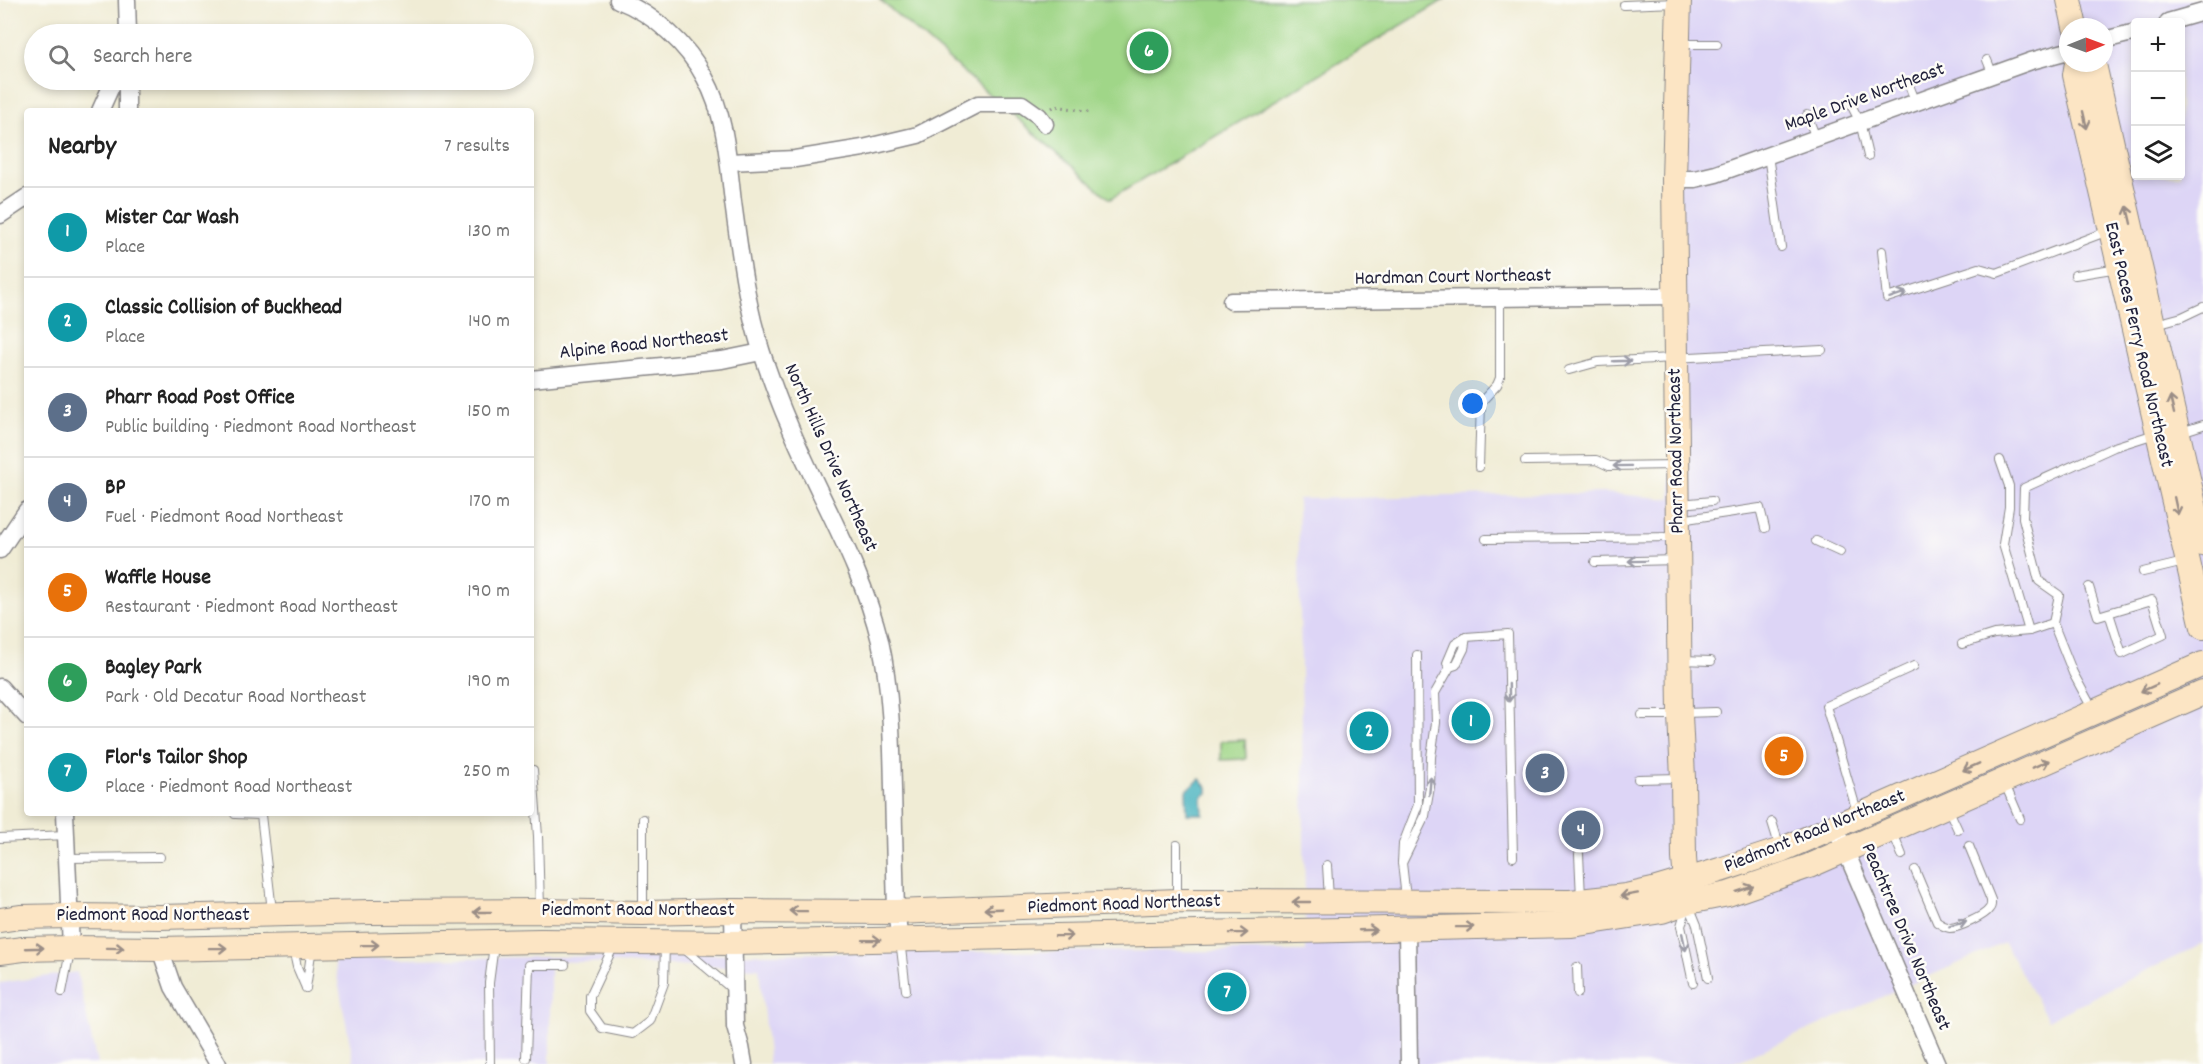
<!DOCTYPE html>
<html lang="en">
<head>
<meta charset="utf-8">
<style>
	:root { --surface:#fff; --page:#f2f2f2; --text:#222; --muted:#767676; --line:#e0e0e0; --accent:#1a73e8 }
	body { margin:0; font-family:Dekko,sans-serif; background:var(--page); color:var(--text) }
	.controls { position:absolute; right:18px; top:18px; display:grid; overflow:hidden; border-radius:6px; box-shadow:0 3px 9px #0003 }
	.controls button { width:54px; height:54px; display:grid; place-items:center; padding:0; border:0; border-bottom:2px solid var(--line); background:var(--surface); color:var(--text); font:30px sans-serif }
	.compass { position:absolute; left:2059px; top:18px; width:54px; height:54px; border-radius:50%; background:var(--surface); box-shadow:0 3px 9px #0003; rotate:89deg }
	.you { position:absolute; left:1473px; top:404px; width:21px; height:21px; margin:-15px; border:4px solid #fff; border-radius:50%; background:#1a73e8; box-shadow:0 0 0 9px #1a73e833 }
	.badge { display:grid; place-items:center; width:39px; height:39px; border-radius:50%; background:var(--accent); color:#fff; font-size:20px; font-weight:700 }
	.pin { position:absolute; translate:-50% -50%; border:3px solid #fff; box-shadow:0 2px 6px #0006 }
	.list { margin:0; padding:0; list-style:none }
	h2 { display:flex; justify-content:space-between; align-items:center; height:78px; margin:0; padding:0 24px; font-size:26px }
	h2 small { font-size:20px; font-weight:400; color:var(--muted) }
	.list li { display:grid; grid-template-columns:39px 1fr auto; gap:18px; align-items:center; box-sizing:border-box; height:90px; padding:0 24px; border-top:2px solid var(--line) }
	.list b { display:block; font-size:22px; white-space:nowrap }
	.list p { margin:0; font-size:20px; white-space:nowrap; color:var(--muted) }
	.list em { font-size:20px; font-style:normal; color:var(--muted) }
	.icon { flex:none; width:33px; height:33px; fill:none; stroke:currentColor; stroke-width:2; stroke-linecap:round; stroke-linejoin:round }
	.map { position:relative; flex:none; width:2203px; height:1064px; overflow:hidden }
	.search { position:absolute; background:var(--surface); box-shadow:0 3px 9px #0003; left:24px; top:24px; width:510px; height:66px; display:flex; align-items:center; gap:15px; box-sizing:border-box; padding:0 21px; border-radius:33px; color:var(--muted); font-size:22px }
	.panel { position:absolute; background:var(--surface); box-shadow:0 3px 9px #0003; left:24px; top:108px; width:510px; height:708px; border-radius:6px }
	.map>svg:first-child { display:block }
</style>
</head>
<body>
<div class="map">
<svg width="2203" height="1064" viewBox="0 0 2203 1064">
	<rect width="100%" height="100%" fill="#fdfcf7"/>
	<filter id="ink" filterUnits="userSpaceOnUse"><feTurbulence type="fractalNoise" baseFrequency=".0167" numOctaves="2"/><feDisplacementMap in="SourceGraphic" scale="12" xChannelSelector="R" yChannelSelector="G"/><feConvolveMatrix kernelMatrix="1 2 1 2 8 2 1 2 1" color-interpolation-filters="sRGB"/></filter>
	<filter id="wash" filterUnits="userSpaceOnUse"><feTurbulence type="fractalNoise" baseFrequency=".008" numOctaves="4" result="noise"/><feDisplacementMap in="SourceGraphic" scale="24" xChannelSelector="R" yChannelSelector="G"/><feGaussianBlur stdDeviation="1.35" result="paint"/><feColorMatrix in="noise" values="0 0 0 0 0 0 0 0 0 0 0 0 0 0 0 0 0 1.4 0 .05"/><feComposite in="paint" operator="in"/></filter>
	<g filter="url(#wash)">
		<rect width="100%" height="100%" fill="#f0ecd5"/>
		<!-- built -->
		<g fill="#ddd5f6" fill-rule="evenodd">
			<path d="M1671,0h532v944l-62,29 -93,47 -44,-77 -273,121h-962l-10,-96 -209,-7v103h-196l-20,-104 579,-8 393,-1 -8,-452 308,-6 65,6zM2136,22h44v154h-44zM2068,27h36v36h-36z"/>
			<path d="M77,972l20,92h-97v-81z"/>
		</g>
		<!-- green -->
		<g fill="#a0d688" stroke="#617c62" stroke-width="1.5">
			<path d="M880,0h564l-334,199z"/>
			<path d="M1245,740l1,19 -25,1v-19z"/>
		</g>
		<!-- water -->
		<path fill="#43b1be" stroke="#326a7c" stroke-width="1.5" d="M1200,779l7,8v6l-5,4 1,17h-16l-1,-23z"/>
	</g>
	<g filter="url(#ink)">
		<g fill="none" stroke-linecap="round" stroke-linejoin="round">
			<defs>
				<g id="lane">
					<path d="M1624,5l52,-2"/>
					<path d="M1679,44h38"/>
					<path d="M1987,60l6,15"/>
					<path d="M1909,85l7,18"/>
					<path d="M1850,103l10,19 8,34"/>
					<path d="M1807,115l9,23"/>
					<path d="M1768,155l13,92"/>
					<path d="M1882,251l5,47 92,-30 18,5 111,-42"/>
					<path d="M2075,275l43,-7"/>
					<path d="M2156,324l26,-7 21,-10"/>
					<path d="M1569,370l29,-8 224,-12"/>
					<path d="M2178,433l25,-8"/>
					<path d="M2000,460l9,26v21l-6,37 26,87 24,-8"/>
					<path d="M1525,461l71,-1 13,6 67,-1"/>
					<path d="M1479,467l2,-65 16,-17 3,-7v-80"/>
					<path d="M1680,504l32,-3"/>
					<path d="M1680,520l80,-12 5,20"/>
					<path d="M1486,539l192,-2"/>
					<path d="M1816,541l24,11"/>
					<path d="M1595,562l83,-2"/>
					<path d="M2143,572l41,-10"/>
					<path d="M2089,587l9,29 54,-16 11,35 -41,19 -13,-41"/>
					<path d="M1962,644l32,-10 35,-3"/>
					<path d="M1682,660l29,1"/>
					<path d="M1450,667l-3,-4 8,-19 11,-7"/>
					<path d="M2093,710l-20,-37 -20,-50 6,-28 -20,-14 -16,-63 1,-30 90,-41 41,-13"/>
					<path d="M1683,713l33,-1"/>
					<path d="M1642,715h35"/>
					<path d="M531,770h2l5,66 2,72"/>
					<path d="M1638,779l42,-1"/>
					<path d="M2005,784l15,35"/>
					<path d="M1947,806l11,24"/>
					<path d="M235,814l26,1 11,96"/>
					<path d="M1858,815l-32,-109 88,-40"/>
					<path d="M1772,822l8,26"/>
					<path d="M1892,830l10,25"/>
					<path d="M0,838l66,-3"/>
					<path d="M1177,845v53"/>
					<path d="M1579,854l2,44"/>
					<path d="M67,858l93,-1"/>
					<path d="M1402,863l23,-47 5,-29 1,-30 5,-34 -1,-30 15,-26 6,-2 8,-16 2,-12 42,-3 5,223"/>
					<path d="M1327,865l2,34"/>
					<path d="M1915,870l22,52c4,3 8,5 13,6 8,0 35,-12 39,-19 3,-3 2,-4 2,-9l-22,-54"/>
					<path d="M1406,898l-4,-35 1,-19 15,-39 -1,-150"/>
					<path d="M1688,903l9,22 11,53"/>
					<path d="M1687,906l-6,20 12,57"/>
					<path d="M643,912v-93"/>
					<path d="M900,940l6,50"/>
					<path d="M614,945l-24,51v15l12,17 31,6 17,-13 14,-38 1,-39"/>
					<path d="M683,948l50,42"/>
					<path d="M293,949l4,18 9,21"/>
					<path d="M1577,967l1,26"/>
					<path d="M306,988l6,-41"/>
					<path d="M62,992l8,-41"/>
					<path d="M526,1058l3,-93h36"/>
					<path d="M490,1064l-1,-81 5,-38"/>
				</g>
				<g id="street">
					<path d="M127,0l1,34"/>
					<path d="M618,0c36,14 69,44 87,78 21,38 23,82 28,124 7,51 13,102 29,151 8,23 16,47 26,69 30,74 73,141 92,219 11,49 12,98 13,148 1,41 2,82 3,123l4,28"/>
					<path d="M2168,22l35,-10"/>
					<path d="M2104,40l32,-8"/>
					<path d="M100,111l14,-31"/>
					<path d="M127,111v-31"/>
					<path d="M729,162l66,-3 68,-11 55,-13 60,-31h44l17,12 6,8"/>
					<path d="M1674,179h21l21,-5 315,-113 37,-10"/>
					<path d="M0,215l27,-18"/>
					<path d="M1231,301l444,-5"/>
					<path d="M531,379l191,-19 39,-8"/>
					<path d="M0,550l27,-40"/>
					<path d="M0,687l27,30"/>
					<path d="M65,813l6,135"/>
					<path d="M1835,826l102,238"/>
					<path d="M733,911l2,115 6,21 3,17"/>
					<path d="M1407,929l2,135"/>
					<path d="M160,949l13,38 45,77"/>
				</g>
				<g id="secondary">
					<path d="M1679,0l-5,179 6,536 3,63 1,80 3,36"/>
					<path d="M2069,0l6,27"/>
					<path d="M2077,63l-2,12 128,552"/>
					<path d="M2091,63l4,6 108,475"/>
					<path d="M0,920l20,-3 51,-1 89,1 210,-5 170,-1 103,2 90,-2 163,1 282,-11 392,1 56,-6 27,-6 67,-20 61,-20 422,-186"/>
					<path d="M0,952l23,-3 48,-1 89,1 381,-8 192,2 839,-18 90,-14 26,-9 40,-8 81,-28 394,-173"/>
				</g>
			</defs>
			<!-- lane casing -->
			<use href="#lane" stroke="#898788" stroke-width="10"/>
			<!-- street casing -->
			<use href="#street" stroke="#898788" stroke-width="19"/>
			<!-- secondary casing -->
			<use href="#secondary" stroke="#898788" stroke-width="26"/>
			<!-- path -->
			<path stroke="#898788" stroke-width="3" stroke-dasharray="1.5 4.5" stroke-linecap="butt" d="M1052,108l3,-2 37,6"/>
			<!-- lane -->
			<use href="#lane" stroke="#fff" stroke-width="8"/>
			<!-- street -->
			<use href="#street" stroke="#fff" stroke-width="16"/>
			<!-- secondary -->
			<use href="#secondary" stroke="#fce5c4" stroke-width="24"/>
		</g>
		<!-- one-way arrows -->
		<defs><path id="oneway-shaft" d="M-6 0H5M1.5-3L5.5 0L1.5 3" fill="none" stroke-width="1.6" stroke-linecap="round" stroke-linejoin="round" transform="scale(1.5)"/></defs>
		<g stroke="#9a8d86">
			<use href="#oneway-shaft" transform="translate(2085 120) rotate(77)"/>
			<use href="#oneway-shaft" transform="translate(2129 215) rotate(-103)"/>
			<use href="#oneway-shaft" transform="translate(2172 405) rotate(-103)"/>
			<use href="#oneway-shaft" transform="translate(2176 506) rotate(78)"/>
			<use href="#oneway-shaft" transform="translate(2149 688) rotate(156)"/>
			<use href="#oneway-shaft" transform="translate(2041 764) rotate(-24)"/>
			<use href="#oneway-shaft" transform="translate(1971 767) rotate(156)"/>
			<use href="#oneway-shaft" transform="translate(1745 889) rotate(-18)"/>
			<use href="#oneway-shaft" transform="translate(1629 895) rotate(170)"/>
			<use href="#oneway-shaft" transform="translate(1301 902) rotate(-180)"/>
			<use href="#oneway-shaft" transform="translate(993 909) rotate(178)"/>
			<use href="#oneway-shaft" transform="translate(798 911) rotate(-179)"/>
			<use href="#oneway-shaft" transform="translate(482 912) rotate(180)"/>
			<use href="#oneway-shaft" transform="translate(1465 927) rotate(-1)"/>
			<use href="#oneway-shaft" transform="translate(1368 930) rotate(-2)"/>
			<use href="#oneway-shaft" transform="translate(1239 933) rotate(-1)"/>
			<use href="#oneway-shaft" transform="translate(1064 936) rotate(-1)"/>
			<use href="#oneway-shaft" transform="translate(872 940) rotate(-1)"/>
			<use href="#oneway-shaft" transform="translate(370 945) rotate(-1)"/>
			<use href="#oneway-shaft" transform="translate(35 948) rotate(-2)"/>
			<use href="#oneway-shaft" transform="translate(115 948) rotate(1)"/>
			<use href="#oneway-shaft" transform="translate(218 948) rotate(-1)"/>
		</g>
		<g stroke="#9c9ca7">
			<use href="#oneway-shaft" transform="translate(1898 295) rotate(-18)"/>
			<use href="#oneway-shaft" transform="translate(1622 361) rotate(-2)"/>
			<use href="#oneway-shaft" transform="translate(1622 466) rotate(179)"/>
			<use href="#oneway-shaft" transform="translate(1637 561) rotate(179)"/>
			<use href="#oneway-shaft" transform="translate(1509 693) rotate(89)"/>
			<use href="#oneway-shaft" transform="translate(1430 786) rotate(-85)"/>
			<use href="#oneway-shaft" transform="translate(1958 924) rotate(-15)"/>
			<use href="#oneway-shaft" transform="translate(1684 942) rotate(78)"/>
		</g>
	</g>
	<g text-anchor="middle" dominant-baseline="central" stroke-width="5" stroke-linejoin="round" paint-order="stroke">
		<!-- street labels -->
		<g font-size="20" fill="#22223b" stroke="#fdfcf7">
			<text transform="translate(1865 98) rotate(-20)">Maple Drive Northeast</text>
			<text transform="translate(1453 278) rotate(-1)">Hardman Court Northeast</text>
			<text transform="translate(644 345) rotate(-6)">Alpine Road Northeast</text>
			<text transform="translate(2138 345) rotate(77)">East Paces Ferry Road Northeast</text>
			<text transform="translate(1677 451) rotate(-91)">Pharr Road Northeast</text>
			<text transform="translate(830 458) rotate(66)">North Hills Drive Northeast</text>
			<text transform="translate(1815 832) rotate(-22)">Piedmont Road Northeast</text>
			<text transform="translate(1124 905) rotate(-2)">Piedmont Road Northeast</text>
			<text x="638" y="911">Piedmont Road Northeast</text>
			<text x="153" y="916">Piedmont Road Northeast</text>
			<text transform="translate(1905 937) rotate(67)">Peachtree Drive Northeast</text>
		</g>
	</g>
</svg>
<div class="controls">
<button>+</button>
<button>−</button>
<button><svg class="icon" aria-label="layers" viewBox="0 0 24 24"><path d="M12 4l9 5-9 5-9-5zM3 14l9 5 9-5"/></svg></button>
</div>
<svg class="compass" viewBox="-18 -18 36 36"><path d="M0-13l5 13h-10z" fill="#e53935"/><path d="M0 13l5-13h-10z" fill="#767676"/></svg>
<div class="you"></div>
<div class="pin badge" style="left:1471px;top:721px;background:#0f9aa8">1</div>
<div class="pin badge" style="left:1369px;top:731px;background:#0f9aa8">2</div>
<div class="pin badge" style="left:1545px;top:773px;background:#5c6f8a">3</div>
<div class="pin badge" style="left:1581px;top:830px;background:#5c6f8a">4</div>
<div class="pin badge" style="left:1784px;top:756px;background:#e8710a">5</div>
<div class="pin badge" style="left:1149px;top:51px;background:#2e9e5b">6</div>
<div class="pin badge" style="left:1227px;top:992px;background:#0f9aa8">7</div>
<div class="search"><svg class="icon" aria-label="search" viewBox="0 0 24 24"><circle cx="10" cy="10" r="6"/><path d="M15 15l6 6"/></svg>Search here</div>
<section class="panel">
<h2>Nearby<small>7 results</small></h2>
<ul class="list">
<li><span class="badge" style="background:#0f9aa8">1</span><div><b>Mister Car Wash</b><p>Place</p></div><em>130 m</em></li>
<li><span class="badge" style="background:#0f9aa8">2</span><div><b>Classic Collision of Buckhead</b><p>Place</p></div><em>140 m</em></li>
<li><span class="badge" style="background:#5c6f8a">3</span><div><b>Pharr Road Post Office</b><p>Public building · Piedmont Road Northeast</p></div><em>150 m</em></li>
<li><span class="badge" style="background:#5c6f8a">4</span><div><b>BP</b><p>Fuel · Piedmont Road Northeast</p></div><em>170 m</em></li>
<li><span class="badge" style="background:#e8710a">5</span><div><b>Waffle House</b><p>Restaurant · Piedmont Road Northeast</p></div><em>190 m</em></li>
<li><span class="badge" style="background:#2e9e5b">6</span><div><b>Bagley Park</b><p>Park · Old Decatur Road Northeast</p></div><em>190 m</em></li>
<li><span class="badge" style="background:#0f9aa8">7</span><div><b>Flor's Tailor Shop</b><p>Place · Piedmont Road Northeast</p></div><em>250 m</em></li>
</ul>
</section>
</div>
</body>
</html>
